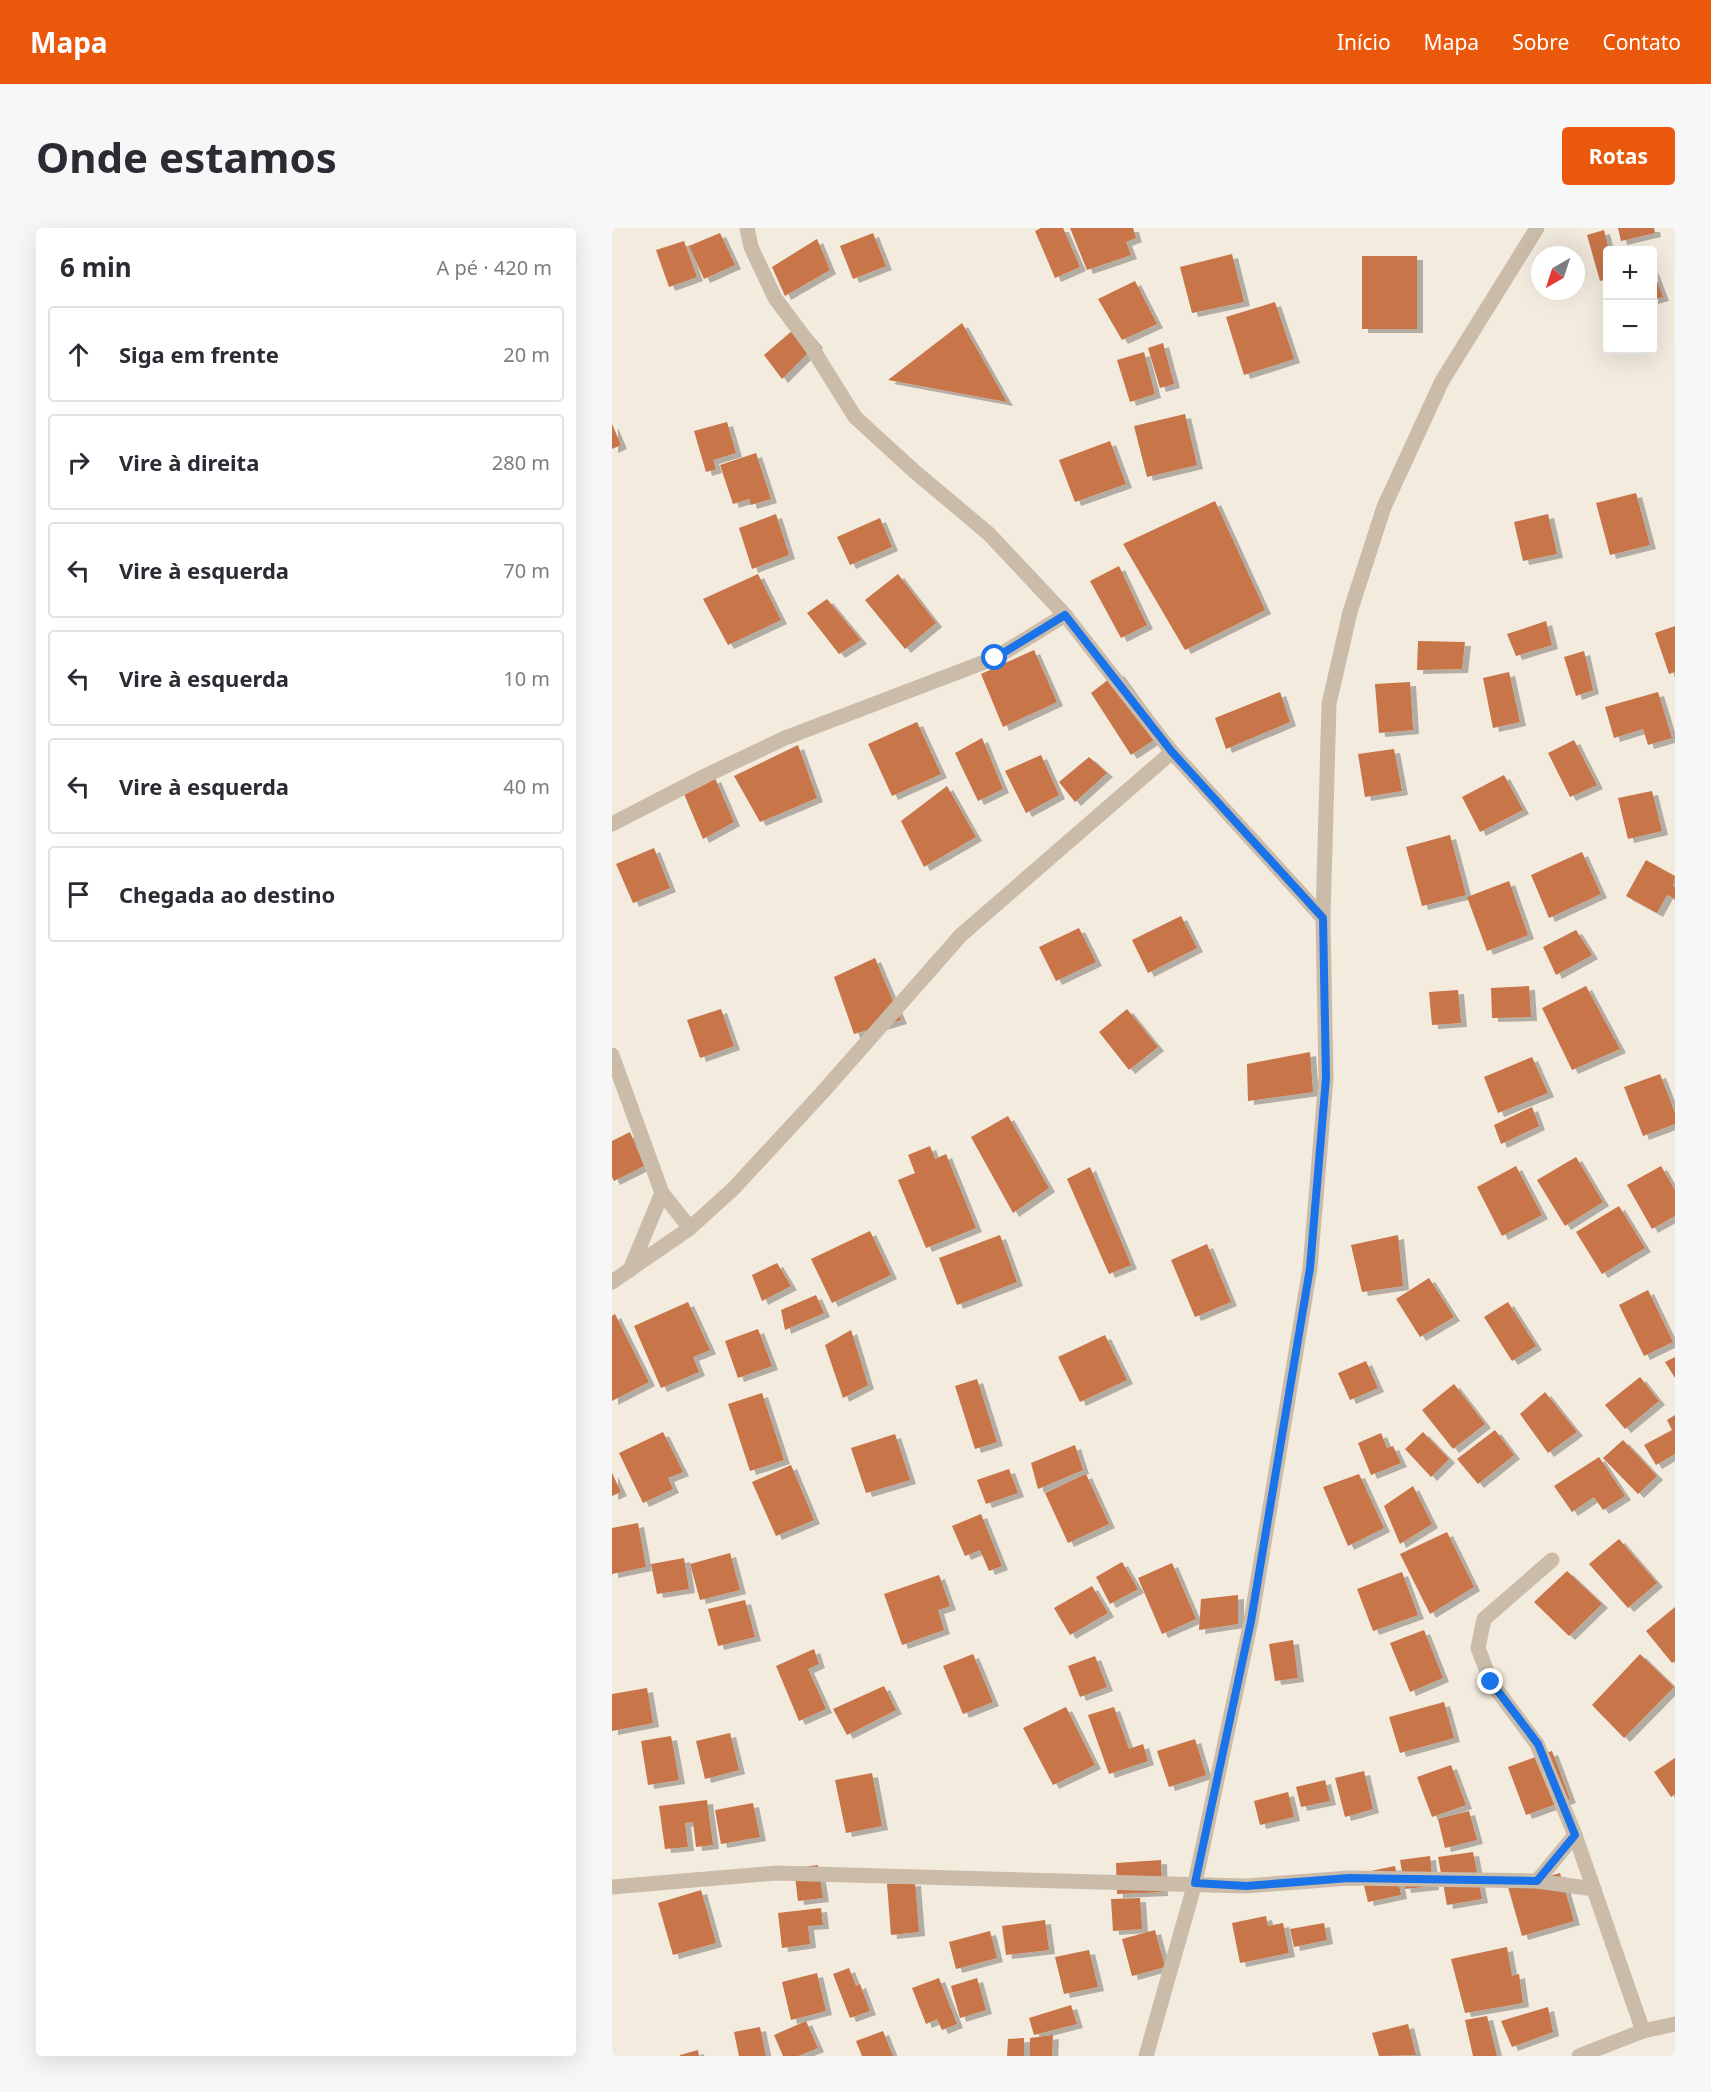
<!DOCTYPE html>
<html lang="pt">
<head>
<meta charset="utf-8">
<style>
	:root { --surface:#fff; --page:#f7f7f7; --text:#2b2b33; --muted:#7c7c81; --line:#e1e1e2; --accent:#ea580c }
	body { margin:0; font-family:"Noto Sans",sans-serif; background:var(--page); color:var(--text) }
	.controls { position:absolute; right:18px; top:18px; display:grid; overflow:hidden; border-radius:6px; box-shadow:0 6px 24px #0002 }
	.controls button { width:54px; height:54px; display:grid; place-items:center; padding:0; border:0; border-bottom:2px solid var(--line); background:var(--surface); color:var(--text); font:30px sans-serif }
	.compass { position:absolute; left:919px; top:18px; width:54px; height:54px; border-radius:50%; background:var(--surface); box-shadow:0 6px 24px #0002; rotate:219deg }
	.stop { position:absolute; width:18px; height:18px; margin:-14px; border:4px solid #1a73e8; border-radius:50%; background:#fff }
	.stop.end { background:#1a73e8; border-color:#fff; box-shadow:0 2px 6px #0008 }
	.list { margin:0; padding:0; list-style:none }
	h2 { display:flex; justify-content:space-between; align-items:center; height:78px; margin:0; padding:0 24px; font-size:26px }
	h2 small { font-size:20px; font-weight:400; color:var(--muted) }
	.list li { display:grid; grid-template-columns:39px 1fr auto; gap:18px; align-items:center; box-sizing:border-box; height:96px; margin:0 12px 12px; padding:0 12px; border:2px solid var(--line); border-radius:6px }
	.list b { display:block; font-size:22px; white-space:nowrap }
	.list em { font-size:20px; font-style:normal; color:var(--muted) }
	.icon { flex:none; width:33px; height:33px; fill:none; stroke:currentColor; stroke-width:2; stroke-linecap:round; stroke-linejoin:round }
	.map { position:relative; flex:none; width:1063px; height:1828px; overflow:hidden; border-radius:6px }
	header { display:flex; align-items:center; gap:36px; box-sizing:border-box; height:84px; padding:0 30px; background:var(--accent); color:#fff }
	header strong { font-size:28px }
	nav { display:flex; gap:33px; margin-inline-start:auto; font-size:21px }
	.intro { display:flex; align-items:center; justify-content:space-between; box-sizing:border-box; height:144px; padding:0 36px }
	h1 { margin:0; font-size:42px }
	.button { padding:15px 27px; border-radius:6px; background:var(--accent); color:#fff; font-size:21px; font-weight:700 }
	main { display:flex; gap:36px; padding:0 36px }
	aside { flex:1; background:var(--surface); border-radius:6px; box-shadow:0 6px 24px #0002 }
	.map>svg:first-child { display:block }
</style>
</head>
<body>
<header>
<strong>Mapa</strong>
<nav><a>Início</a><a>Mapa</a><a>Sobre</a><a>Contato</a></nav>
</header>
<div class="intro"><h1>Onde estamos</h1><a class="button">Rotas</a></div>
<main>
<aside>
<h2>6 min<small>A pé · 420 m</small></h2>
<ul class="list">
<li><svg class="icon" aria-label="ahead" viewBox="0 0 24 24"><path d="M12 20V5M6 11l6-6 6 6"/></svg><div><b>Siga em frente</b></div><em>20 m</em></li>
<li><svg class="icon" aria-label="right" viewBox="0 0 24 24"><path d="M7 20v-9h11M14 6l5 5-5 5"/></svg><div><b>Vire à direita</b></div><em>280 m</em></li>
<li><svg class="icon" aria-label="left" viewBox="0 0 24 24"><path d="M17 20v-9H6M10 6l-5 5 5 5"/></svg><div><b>Vire à esquerda</b></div><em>70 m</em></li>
<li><svg class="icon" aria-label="left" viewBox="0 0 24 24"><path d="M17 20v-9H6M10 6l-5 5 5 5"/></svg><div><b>Vire à esquerda</b></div><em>10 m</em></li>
<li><svg class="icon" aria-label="left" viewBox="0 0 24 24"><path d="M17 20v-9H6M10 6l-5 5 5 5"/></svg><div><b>Vire à esquerda</b></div><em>40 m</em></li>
<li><svg class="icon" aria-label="arrive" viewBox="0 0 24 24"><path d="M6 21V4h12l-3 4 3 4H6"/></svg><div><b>Chegada ao destino</b></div></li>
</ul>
</aside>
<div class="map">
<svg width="1063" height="1828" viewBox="0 0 1063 1828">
	<defs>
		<filter id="shadow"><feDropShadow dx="6" dy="4" stdDeviation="0" flood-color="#0004"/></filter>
	</defs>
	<rect width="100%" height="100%" fill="#f3ebde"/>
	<!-- building -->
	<g fill="#c77448" filter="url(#shadow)">
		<path d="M429,0h22l17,39 -25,11 -20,-47z"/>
		<path d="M458,0h63l3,10 -10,4 5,13 -44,15z"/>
		<path d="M1006,0h36l1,5 -34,8z"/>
		<path d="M992,2l5,20h-1v29l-8,2 -13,-46z"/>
		<path d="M108,5l15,32 -31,14 -15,-33z"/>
		<path d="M261,5l13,33 -33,13 -13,-33z"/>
		<path d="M205,11l13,31 -45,26 -13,-29z"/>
		<path d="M72,13l13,36 -28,10 -13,-37z"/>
		<path d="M620,26l12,48 -52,11 -12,-46z"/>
		<rect x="750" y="28" width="55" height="73"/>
		<path d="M1040,40l11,29 -11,3z"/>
		<path d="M523,53l22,43 -35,16 -24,-41z"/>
		<path d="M663,74l19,57 -50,16 -18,-58z"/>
		<path d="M350,95l45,79 -119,-22z"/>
		<path d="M188,96l17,20 -35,35 -18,-24z"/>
		<path d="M551,115l11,41 -14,4 -12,-40z"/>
		<path d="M532,124l11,42 -25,8 -13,-42z"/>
		<path d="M573,186l12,51 -50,12 -13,-51z"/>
		<path d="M115,194l9,31 -23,7 3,9 -10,3 -12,-41z"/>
		<path d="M0,196l9,21 -9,4z"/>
		<path d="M498,213l16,43 -51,18 -16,-42z"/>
		<path d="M144,225l15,46 -20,6 -2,-6 -16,5 -13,-39z"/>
		<path d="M1024,265l14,52 -40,10 -14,-52z"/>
		<path d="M603,273l50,109 -80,40 -62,-106z"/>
		<path d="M164,286l13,41 -37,14 -13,-41z"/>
		<path d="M936,286l9,40 -34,7 -9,-39z"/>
		<path d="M268,290l12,29 -42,18 -13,-28z"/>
		<path d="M507,338l28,59 -26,13 -31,-57z"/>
		<path d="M146,346l23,46 -53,25 -25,-46z"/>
		<path d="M286,346l38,49 -31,26 -40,-49z"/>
		<path d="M215,371l34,41 -22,14 -32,-41z"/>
		<path d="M934,393l6,24 -36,11 -9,-22z"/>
		<path d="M1063,398v46l-6,2 -14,-41z"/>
		<path d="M806,413l47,1 -3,27 -45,1z"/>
		<path d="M422,422l23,52 -54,25 -22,-53z"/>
		<path d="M972,423l9,39 -17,6 -12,-39z"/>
		<path d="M506,444l45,62 -32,21 -40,-62z"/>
		<path d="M897,444l11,50 -27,6 -10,-50z"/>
		<path d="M798,454l3,48 -34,3 -4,-49z"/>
		<path d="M668,464l10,30 -64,27 -11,-31z"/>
		<path d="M1046,464l14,46 -24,7 -5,-16 -29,9 -9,-31z"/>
		<path d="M305,494l24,52 -49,22 -24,-52z"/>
		<path d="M370,510l21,51 -25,12 -23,-48z"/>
		<path d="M962,512l23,45 -27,12 -22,-44z"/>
		<path d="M186,517l19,53 -57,24 -26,-46z"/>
		<path d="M782,521l8,42 -37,6 -7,-43z"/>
		<path d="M429,527l18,40 -33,18 -21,-42z"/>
		<path d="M477,529l18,16 -32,29 -16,-20z"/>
		<path d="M892,547l19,35 -43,22 -18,-35z"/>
		<path d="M103,550l19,44 -31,17 -19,-45z"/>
		<path d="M335,558l29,51 -52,30 -23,-46z"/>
		<path d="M1040,563l10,40 -34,8 -10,-41z"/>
		<path d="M838,607l16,60 -44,11 -16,-59z"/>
		<path d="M42,620l16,40 -37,15 -17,-39z"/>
		<path d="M970,624l19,42 -52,24 -18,-43z"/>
		<path d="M1034,632l29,16 -2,10 2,1v12l-8,-4 -10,18 -31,-17z"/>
		<path d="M897,653l19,54 -41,16 -20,-54z"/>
		<path d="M569,688l16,32 -49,25 -16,-33z"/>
		<path d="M467,700l17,34 -40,19 -17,-34z"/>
		<path d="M964,702l16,25 -36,20 -13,-28z"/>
		<path d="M263,730l26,62 -47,14 -20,-57z"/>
		<path d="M917,758l2,31 -39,1 -1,-30z"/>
		<path d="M974,758l34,63 -48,21 -30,-62z"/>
		<path d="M846,762l3,33 -29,2 -3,-33z"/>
		<path d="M109,781l13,37 -34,12 -13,-38z"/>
		<path d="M515,781l31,38 -29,23 -30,-38z"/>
		<path d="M698,824l3,40 -65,9 -1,-37z"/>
		<path d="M920,829l16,36 -50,20 -14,-36z"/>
		<path d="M1048,846l15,39v11l-32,12 -19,-49z"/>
		<path d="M920,879l7,19 -38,18 -7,-19z"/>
		<path d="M396,888l41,72 -36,25 -42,-76z"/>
		<path d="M18,904l14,34 -30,15 -2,-4v-36z"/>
		<path d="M318,918l5,13 11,-5 30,74 -50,20 -28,-68 17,-7 -7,-18z"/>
		<path d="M964,929l27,45 -38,24 -28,-46z"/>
		<path d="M904,938l26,49 -40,21 -25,-49z"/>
		<path d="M1049,938l14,24v26l-23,13 -25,-44z"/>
		<path d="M478,939l41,98 -22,9 -42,-95z"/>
		<path d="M1007,978l26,42 -43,26 -26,-42z"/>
		<path d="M258,1003l21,44 -59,28 -21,-44z"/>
		<path d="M388,1007l17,47 -60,23 -18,-47z"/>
		<path d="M786,1007l5,51 -41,6 -11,-47z"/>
		<path d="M595,1016l24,58 -36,15 -24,-57z"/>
		<path d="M165,1035l14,23 -29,15 -10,-26z"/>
		<path d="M817,1050l25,39 -34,20 -24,-38z"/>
		<path d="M1036,1062l25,52 -29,14 -25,-51z"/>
		<path d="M204,1067l8,18 -39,17 -4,-20z"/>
		<path d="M76,1074l22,48 -17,7 6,15 -38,16 -27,-62z"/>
		<path d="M896,1074l28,44 -24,15 -28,-44z"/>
		<path d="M3,1086l34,68 -37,19v-85z"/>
		<path d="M146,1101l14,37 -34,12 -13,-37z"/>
		<path d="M239,1102l17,55 -25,13 -18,-53z"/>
		<path d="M493,1107l22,45 -47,22 -22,-45z"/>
		<path d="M1063,1129v21l-10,-16z"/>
		<path d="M754,1133l12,27 -28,12 -12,-27z"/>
		<path d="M1028,1149l19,24 -34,28 -20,-24z"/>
		<path d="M365,1151l20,63 -22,7 -20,-63z"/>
		<path d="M842,1156l31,40 -32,25 -31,-39z"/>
		<path d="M933,1164l32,40 -29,21 -28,-39z"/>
		<path d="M150,1165l22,67 -34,11 -22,-67z"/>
		<path d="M1063,1187v39l-19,11 -12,-20 28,-15 -5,-10z"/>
		<path d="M883,1202l19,25 -36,29 -21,-25z"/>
		<path d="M51,1204l20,40 -15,6 5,11 -30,14 -24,-50z"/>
		<path d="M811,1204l26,27 -18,18 -26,-28z"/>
		<path d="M769,1205l6,15 6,-2 8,17 -30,12 -13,-32z"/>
		<path d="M283,1206l15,46 -44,13 -15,-45z"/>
		<path d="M1011,1212l34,36 -19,18 -35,-36z"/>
		<path d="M463,1217l8,25 -45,19 -7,-26z"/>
		<path d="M987,1229l26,39 -22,14 -9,-13 -22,15 -18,-26z"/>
		<path d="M179,1237l23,55 -38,16 -24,-54z"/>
		<path d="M397,1241l9,24 -32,11 -9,-24z"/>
		<path d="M0,1245l9,19 -9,4z"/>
		<path d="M474,1246l23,50 -41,19 -23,-50z"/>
		<path d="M747,1246l25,54 -36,18 -25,-59z"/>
		<path d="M801,1258l19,38 -32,20 -16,-38z"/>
		<path d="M369,1286l21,52 -13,5 -9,-21 -15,6 -13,-30z"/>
		<path d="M26,1295l8,44 -34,7v-46z"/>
		<path d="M835,1304l27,55 -44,27 -30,-60z"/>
		<path d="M1007,1311l38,44 -29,25 -39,-44z"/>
		<path d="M118,1325l10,37 -40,10 -10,-36z"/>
		<path d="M72,1330l5,31 -32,5 -6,-30z"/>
		<path d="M510,1334l16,27 -28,15 -14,-27z"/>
		<path d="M560,1335l24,56 -34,15 -24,-56z"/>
		<path d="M955,1343l35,33 -33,32 -35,-34z"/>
		<path d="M790,1344l16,43 -45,16 -16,-42z"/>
		<path d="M327,1347l11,31 -12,4 6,20 -42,15 -18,-51z"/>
		<path d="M480,1358l16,27 -38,22 -16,-27z"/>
		<path d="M626,1367v29l-39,6 2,-31z"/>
		<path d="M133,1372l10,37 -37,9 -10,-37z"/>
		<path d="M1063,1379v54l-3,2 -26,-32z"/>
		<path d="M812,1402l19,48 -33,14 -20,-49z"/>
		<path d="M681,1412l5,38 -23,3 -6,-37z"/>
		<path d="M202,1421l5,15 -11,5 18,40 -27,12 -23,-55z"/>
		<path d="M361,1426l20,48 -30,12 -20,-48z"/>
		<path d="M1028,1426l34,33 -50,51 -32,-33z"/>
		<path d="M483,1428l12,31 -27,10 -12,-31z"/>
		<path d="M272,1458l12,24 -49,25 -14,-26z"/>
		<path d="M35,1460l6,35 -41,8v-37z"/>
		<path d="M832,1474l10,36 -54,15 -11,-36z"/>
		<path d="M454,1479l29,58 -42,20 -30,-57z"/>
		<path d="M502,1479l15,42 14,-5 5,17 -39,13 -21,-59z"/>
		<path d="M118,1505l9,37 -34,9 -9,-38z"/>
		<path d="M59,1508l8,44 -31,5 -7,-44z"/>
		<path d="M583,1511l11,36 -37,12 -12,-36z"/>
		<path d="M940,1523l18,48 -44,16 -18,-48z"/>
		<path d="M1063,1530v36l-4,3 -17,-25z"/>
		<path d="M839,1537l15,40 -34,12 -15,-40z"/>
		<path d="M752,1543l9,38 -28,8 -10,-39z"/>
		<path d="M260,1545l10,53 -36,7 -11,-53z"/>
		<path d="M713,1552l5,21 -29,6 -5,-20z"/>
		<path d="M676,1564l6,25 -34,8 -6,-24z"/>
		<path d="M95,1572l6,45 -17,2 -3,-25 -8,1 3,24 -23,2 -6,-43z"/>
		<path d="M141,1575l7,34 -39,7 -6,-34z"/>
		<path d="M857,1583l8,29 -32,8 -7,-29z"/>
		<path d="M861,1624l9,47 -35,6 -9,-48z"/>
		<path d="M818,1628l3,30 -28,3 -5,-29z"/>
		<path d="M549,1632l1,32 -45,2 -1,-31z"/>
		<path d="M206,1637l5,33 -25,3 -4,-33z"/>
		<path d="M783,1638l6,29 -33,7 -7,-29z"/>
		<path d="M948,1645l14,48 -52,15 -14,-49z"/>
		<path d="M303,1654l4,50 -28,3 -4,-51z"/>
		<path d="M89,1662l15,53 -43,12 -15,-52z"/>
		<path d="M528,1670l2,31 -29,2 -2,-32z"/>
		<path d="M209,1680l2,17 -15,1 2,18 -28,4 -4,-35z"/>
		<path d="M654,1688l2,10 15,-3 6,30 -49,10 -8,-40z"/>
		<path d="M433,1692l4,30 -43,5 -4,-29z"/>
		<path d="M712,1695l3,17 -33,7 -4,-18z"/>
		<path d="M543,1702l10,37 -33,9 -10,-37z"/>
		<path d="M378,1703l7,27 -41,11 -7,-27z"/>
		<path d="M895,1719l5,29 7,-2 4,29 -58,10 -14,-54z"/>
		<path d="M477,1722l9,37 -34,7 -9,-37z"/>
		<path d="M237,1740l7,18 4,-2 10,27 -20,7 -17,-44z"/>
		<path d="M205,1745l9,38 -35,9 -9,-38z"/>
		<path d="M327,1750l18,46 -15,6 -5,-11 -11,5 -14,-36z"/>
		<path d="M365,1750l9,32 -26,8 -9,-32z"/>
		<path d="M459,1777l6,19 -43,11 -5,-17z"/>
		<path d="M936,1779l5,25 -41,15 -11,-26z"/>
		<path d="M875,1788l10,40h-24l-8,-36z"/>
		<path d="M194,1793l12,27 -20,8h-15l-9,-21z"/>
		<path d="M796,1796l8,31 -37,1 -7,-23z"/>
		<path d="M148,1799l6,29h-27l-5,-24z"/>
		<path d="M271,1803l10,25h-31l-6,-15z"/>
		<path d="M441,1807l-1,21h-22v-18z"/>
		<path d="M412,1810v18h-17l1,-17z"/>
		<path d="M86,1822l1,6h-19v-1z"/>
	</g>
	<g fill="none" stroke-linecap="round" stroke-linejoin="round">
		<!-- minor -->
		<g stroke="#cbbca9" stroke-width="15">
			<path d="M135,0l4,19 24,51 35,47 45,72 59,54 75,63 76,81 107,137 151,166"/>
			<path d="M0,596l95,-49 78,-37 210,-80 70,-43"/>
			<path d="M0,827l50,138 28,35"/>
			<path d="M18,1042l32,-77"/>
			<path d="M0,1054l78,-54 43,-39 88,-95 140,-159 211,-183"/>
			<path d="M940,1332l-68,59 -6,29 13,34 46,62 38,91 68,196"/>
			<path d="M925,1653l38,-46"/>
			<path d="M0,1659l164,-14 470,13 103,-8 188,3 57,8"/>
			<path d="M534,1828l49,-173 56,-262 59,-353 16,-190 -3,-160 6,-214 21,-92 34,-105 58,-126 95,-153"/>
			<path d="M967,1828l64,-25 32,-7"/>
		</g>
	</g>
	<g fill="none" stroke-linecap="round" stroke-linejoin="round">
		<!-- route -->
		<path stroke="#1a73e8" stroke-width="8" d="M383,430l70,-43 107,137 151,166 3,160 -16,190 -59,353 -56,262 51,3 103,-8 188,3 38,-46 -37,-91 -47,-62"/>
	</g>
</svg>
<div class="controls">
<button>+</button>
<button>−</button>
</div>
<svg class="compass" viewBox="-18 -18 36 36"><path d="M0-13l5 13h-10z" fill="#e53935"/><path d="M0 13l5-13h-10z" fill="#7c7c81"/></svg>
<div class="stop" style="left:383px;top:430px"></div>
<div class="stop end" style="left:879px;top:1454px"></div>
</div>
</main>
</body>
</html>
